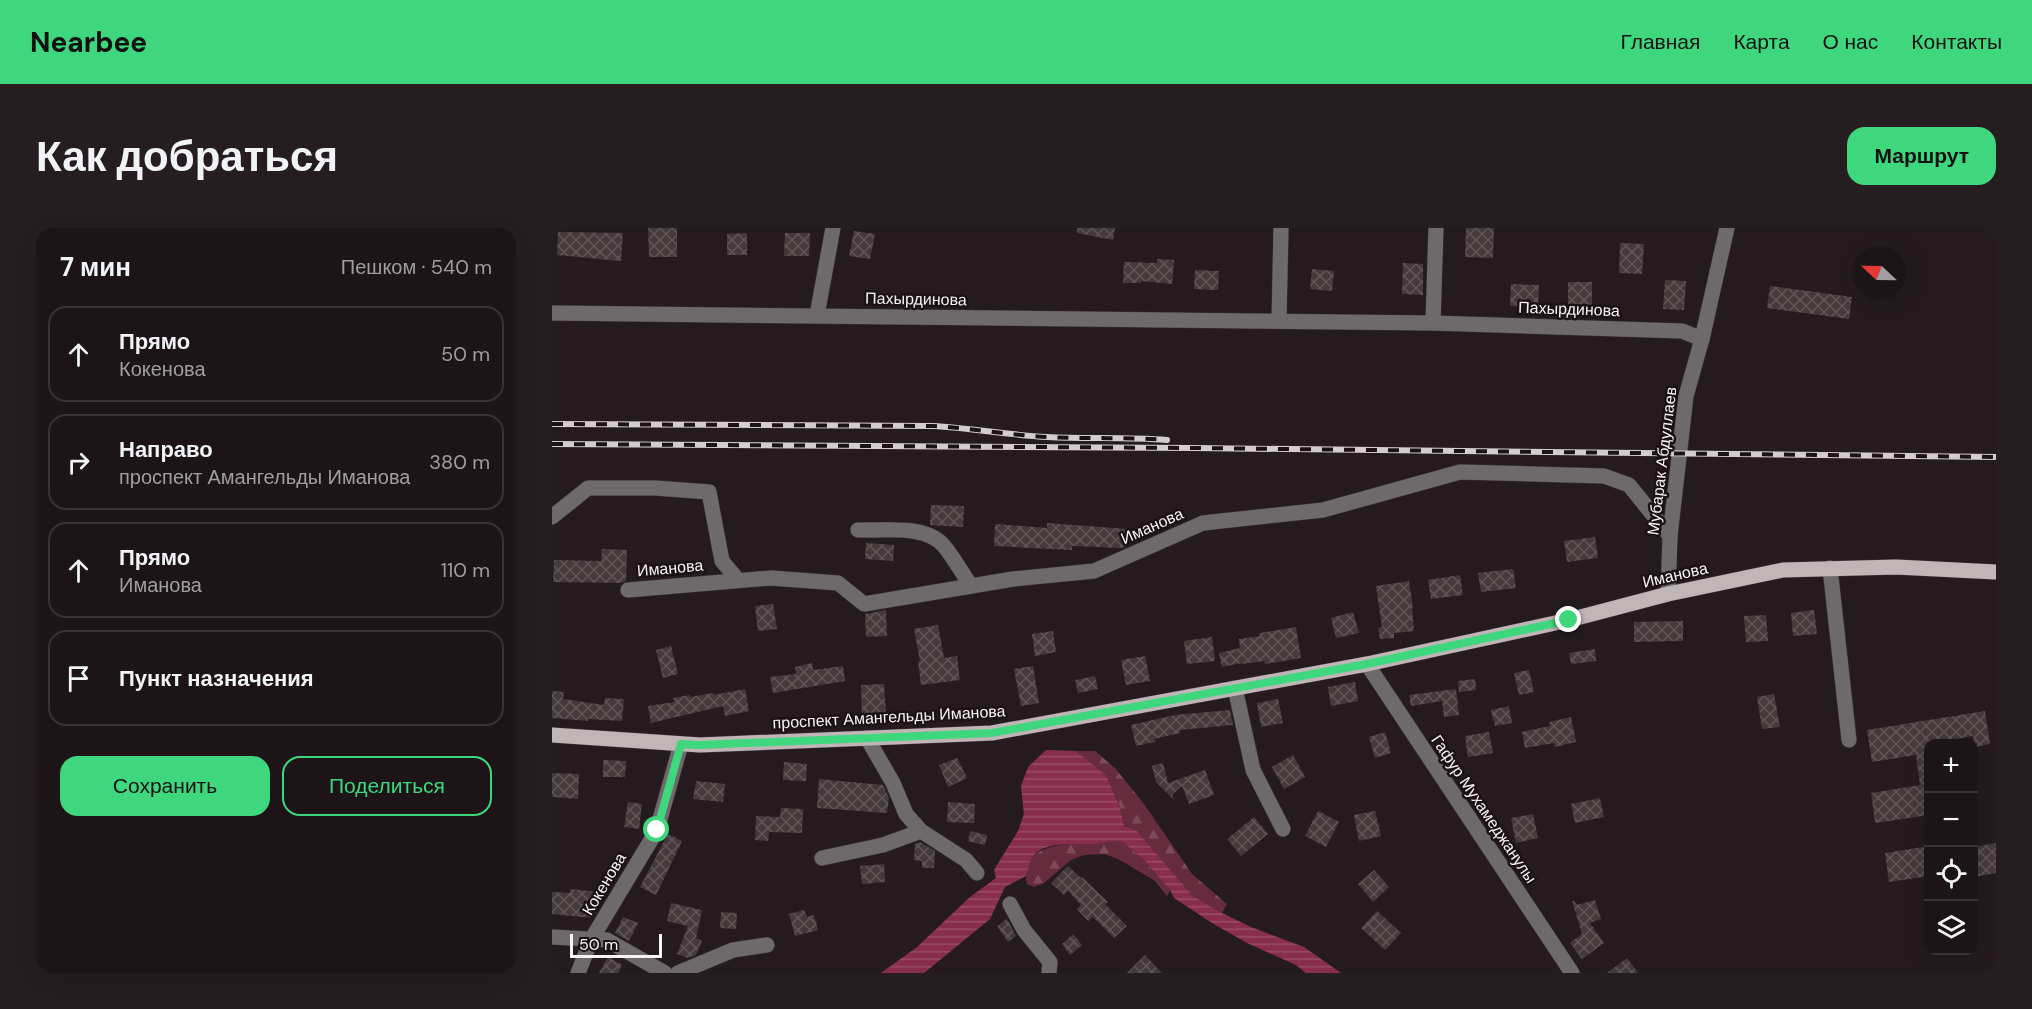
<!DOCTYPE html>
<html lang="ru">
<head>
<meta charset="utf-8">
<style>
	:root { --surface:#1c1416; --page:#251d1f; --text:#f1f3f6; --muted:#a09ea1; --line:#3a3335; --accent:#3fd77d }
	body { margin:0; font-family:"DM Sans",sans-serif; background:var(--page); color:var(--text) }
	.controls { position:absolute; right:18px; bottom:18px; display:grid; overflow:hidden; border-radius:12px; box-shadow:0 6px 24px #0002 }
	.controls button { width:54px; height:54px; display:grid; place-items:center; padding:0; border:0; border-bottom:2px solid var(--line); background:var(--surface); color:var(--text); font:30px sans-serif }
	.compass { position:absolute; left:1300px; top:18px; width:54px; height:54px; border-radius:50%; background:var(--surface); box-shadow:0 6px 24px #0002; rotate:292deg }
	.scale { position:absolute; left:18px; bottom:15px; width:92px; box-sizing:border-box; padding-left:6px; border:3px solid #f9f2f3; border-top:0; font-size:16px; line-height:21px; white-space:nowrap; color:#f9f2f3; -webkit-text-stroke:4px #1c1215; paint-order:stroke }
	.stop { position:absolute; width:18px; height:18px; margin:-14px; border:4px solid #3fd77d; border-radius:50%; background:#fff }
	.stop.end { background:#3fd77d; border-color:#fff; box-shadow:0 2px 6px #0008 }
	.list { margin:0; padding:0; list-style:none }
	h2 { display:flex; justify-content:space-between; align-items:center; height:78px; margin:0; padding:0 24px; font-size:26px }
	h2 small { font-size:20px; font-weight:400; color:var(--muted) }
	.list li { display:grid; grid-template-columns:39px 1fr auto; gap:18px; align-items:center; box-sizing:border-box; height:96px; margin:0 12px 12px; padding:0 12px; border:2px solid var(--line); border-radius:18px }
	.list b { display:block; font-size:22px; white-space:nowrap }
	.list p { margin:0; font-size:20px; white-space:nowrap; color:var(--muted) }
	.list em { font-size:20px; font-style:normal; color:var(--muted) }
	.actions { display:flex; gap:12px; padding:18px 24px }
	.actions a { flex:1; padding:14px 0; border:2px solid var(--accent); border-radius:18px; text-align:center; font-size:21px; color:var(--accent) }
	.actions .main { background:var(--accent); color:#111 }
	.icon { flex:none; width:33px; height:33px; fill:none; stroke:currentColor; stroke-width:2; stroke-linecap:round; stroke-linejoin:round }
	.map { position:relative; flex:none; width:1444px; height:745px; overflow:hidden; border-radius:18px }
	header { display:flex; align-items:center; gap:36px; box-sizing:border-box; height:84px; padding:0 30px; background:var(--accent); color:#111 }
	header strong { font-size:28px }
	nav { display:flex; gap:33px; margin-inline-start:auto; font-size:21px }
	.intro { display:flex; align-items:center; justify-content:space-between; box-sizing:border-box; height:144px; padding:0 36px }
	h1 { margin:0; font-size:42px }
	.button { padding:15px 27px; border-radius:18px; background:var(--accent); color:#111; font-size:21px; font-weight:700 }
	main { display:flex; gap:36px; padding:0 36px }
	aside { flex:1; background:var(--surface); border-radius:18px; box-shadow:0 6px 24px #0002 }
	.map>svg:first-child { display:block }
</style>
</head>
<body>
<header>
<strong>Nearbee</strong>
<nav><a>Главная</a><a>Карта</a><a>О нас</a><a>Контакты</a></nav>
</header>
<div class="intro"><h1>Как добраться</h1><a class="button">Маршрут</a></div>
<main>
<aside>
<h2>7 мин<small>Пешком · 540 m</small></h2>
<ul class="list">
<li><svg class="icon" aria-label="ahead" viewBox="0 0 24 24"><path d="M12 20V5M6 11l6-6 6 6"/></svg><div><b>Прямо</b><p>Кокенова</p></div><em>50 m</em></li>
<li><svg class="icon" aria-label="right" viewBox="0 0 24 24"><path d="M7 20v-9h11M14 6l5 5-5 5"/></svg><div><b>Направо</b><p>проспект Амангельды Иманова</p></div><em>380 m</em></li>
<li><svg class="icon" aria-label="ahead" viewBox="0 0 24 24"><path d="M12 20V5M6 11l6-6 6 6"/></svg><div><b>Прямо</b><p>Иманова</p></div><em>110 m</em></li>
<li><svg class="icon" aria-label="arrive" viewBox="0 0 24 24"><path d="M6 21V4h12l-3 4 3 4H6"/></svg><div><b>Пункт назначения</b></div></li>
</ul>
<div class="actions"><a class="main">Сохранить</a><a>Поделиться</a></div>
</aside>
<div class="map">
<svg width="1444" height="745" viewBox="0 0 1444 745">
	<defs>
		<pattern id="forest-firs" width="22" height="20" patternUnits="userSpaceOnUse" patternTransform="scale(1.5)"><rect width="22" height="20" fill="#662b3d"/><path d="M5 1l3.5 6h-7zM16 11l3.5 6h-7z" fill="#7d4a5a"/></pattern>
		<pattern id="water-rules" width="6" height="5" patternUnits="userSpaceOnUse" patternTransform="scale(1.5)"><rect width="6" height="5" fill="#882d4c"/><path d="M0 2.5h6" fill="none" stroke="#9a4c66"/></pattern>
		<pattern id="building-cross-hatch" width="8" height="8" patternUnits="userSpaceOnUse" patternTransform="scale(1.5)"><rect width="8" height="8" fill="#44393b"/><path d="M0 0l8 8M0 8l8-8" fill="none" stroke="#605658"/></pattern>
	</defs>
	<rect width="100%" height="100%" fill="#251b1e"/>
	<!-- forest -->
	<g fill="url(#forest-firs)">
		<path d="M524,523h19l20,17 29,36 48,70 35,30 -5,9 -29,-17 -57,-66 -12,-4 -4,-19 -14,-32z"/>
		<path d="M559,612h11l22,20 26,30 -3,6 -12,-15 -35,-21 -15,-6 -21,1 -13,5 -27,23 -10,4 -7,-3c-9,-49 55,-37 84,-44z"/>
	</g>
	<!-- water -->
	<path fill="url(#water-rules)" d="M494,522l30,1 30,24 14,32 4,19 12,4 57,66 29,17 29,14 53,20 37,26h-35l-10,-8 -49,-22 -35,-20 -38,-25 -4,-8 -26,-30 -22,-19c-10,-1 -19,2 -28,3 -18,1 -51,-4 -62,14 -3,5 -4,13 -6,18l-21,11 -15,32 -61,50 -5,4h-43l36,-26 53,-50 26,-19 -2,-8 24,-39 6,-17 -3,-28 7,-19z"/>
	<!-- building -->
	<g fill="url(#building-cross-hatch)">
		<path d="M96,0h29v29h-28z"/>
		<path d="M525,0h38l-2,12 -36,-7z"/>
		<path d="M914,0h28l-1,30 -28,-1z"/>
		<path d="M302,3l21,3 -5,25 -21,-3z"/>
		<path d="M6,4l65,1 -2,28 -64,-6z"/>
		<path d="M195,5v22h-20v-21z"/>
		<path d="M233,5h25l-1,23h-25z"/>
		<path d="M1068,15l24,1 -2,30 -23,-1z"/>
		<path d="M605,31l17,1 -2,24 -31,-3v2h-18l1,-21 33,1z"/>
		<path d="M851,35l20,1v31l-21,-1z"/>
		<path d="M760,41l22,2 -2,20 -22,-2z"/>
		<path d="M643,42l24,1 -1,19 -24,-1z"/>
		<path d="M1113,52l21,1 -2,29 -21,-1z"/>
		<rect x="1016" y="54" width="24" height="23"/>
		<path d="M959,56l28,1 -1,22 -28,-1z"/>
		<path d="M1218,58l82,11 -3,22 -82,-11z"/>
		<path d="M379,277l33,1 -1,21 -33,-2z"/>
		<path d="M495,295l81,6 -1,17 -6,2 -49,-2v4l-78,-4 1,-22 52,4z"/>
		<path d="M1043,309l3,21 -31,4 -3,-21z"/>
		<path d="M314,315l28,2 -1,16 -28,-2z"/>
		<path d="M50,321l25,1 -1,31 -5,2 -68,-1 1,-22 47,1z"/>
		<path d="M961,341l3,19 -35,4 -3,-19z"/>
		<path d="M908,347l3,20 -32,4 -3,-19z"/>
		<path d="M857,353l4,27h-1l2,23 -20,2v5l-14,1 -2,-11 4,-1 -6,-41z"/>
		<path d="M221,376l4,25 -19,2 -3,-25z"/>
		<path d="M334,382l1,26 -21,1 -1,-23z"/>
		<path d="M1262,382l3,24 -24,2 -2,-23z"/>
		<path d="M801,384l6,21 -23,5 -5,-20z"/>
		<path d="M1214,387l2,26 -22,1 -2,-26z"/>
		<path d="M1131,393v20l-49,1v-20z"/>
		<path d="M386,397l6,33 13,-2 3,24 -39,5 -3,-24h2l-6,-32z"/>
		<path d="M744,399l5,31 -36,6 -1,-3 -22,3v-1l-20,4 -3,-14 21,-5 -1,-9 21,-3 -1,-3z"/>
		<path d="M501,403l3,21 -21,4 -3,-22z"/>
		<path d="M660,409l3,24 -28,3 -3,-23z"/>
		<path d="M119,418l7,28 -15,4 -7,-28z"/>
		<path d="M1043,421l1,12 -25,3 -2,-11z"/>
		<path d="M593,428l5,25 -24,4 -5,-25z"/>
		<path d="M260,435l1,7 30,-4 2,15 -72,12 -3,-16 26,-3 -1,-7z"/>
		<path d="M481,438l6,37 -18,3 -7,-37z"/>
		<path d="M977,442l5,22 -15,3 -5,-22z"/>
		<path d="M543,448l3,13 -20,4 -3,-13z"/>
		<path d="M923,451l1,11 -17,2 -1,-11z"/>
		<path d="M803,454l3,19 -27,5 -3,-19z"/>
		<path d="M332,456l2,31 -24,1 -1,-31z"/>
		<path d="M193,461l4,22 -24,5 -2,-10 -72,17 -3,-17 26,-4 -1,-4 17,-3v2l23,-4 1,2z"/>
		<path d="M904,461l3,26 -15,2 -2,-16 -31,5 -2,-11z"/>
		<path d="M0,463l12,1 -1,7 41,6 1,-7 19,1 -2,22 -34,-2v2l-36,-3z"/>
		<path d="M1222,466l6,33 -18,2 -5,-32z"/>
		<path d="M726,471l5,24 -22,4 -4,-24z"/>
		<path d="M957,478l3,17 -17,3 -4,-16z"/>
		<path d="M678,482l3,15 -53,5v3l-26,6 1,3 -19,4 -5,-21 44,-10z"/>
		<path d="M1433,483l5,33 -15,3 -2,-11 -44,8v71l-54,8 -4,-30 49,-8 -4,-30 -44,7 -5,-32z"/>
		<path d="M1019,489l5,25 -21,5 -1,-4 -29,5 -3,-16 28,-6 -1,-4z"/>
		<path d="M833,504l6,21 -16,5 -6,-21z"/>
		<path d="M937,504l4,21 -25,4 -3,-21z"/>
		<path d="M741,527l12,22 -21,12 -12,-22z"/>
		<path d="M405,530l10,20 -19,9 -9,-22z"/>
		<path d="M51,532l23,1 -1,16h-22z"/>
		<path d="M232,534l23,2 -1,17 -23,-1z"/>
		<path d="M611,535l5,20 37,-13 9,25 -25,9 -7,-18 -10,9 2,5 -18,-18 -4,-16z"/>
		<path d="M0,545l27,1 -1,25 -26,-2z"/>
		<path d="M267,551l64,6 6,13 -2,15 -70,-5z"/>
		<path d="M144,553l29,3 -2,18 -30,-3z"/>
		<path d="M1048,570l4,19 -29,6 -4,-19z"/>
		<path d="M76,574l14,2 -3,25 -15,-2z"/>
		<path d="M396,574l27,2 -1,19 -27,-1z"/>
		<path d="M229,580l22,1 -1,24 -33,-1 -1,9 -13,-1 1,-24 24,1z"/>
		<path d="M766,583l21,11 -13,25 -21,-11z"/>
		<path d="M823,583l6,25 -22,5 -5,-26z"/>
		<path d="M981,586l5,24 -22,5 -5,-25z"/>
		<path d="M702,589l14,17 -27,22 -14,-17z"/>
		<path d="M418,603l17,4 -2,10 -17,-4z"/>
		<path d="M116,606l14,7 -26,54 -16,-8z"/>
		<path d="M368,614l15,9 -1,17h-12v-7l-8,-1 1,-16z"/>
		<path d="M1444,615v30l-22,4v-30z"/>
		<path d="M1377,618v30l-40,6 -4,-29z"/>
		<path d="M332,636l1,18 -23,2 -2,-18z"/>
		<path d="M516,638l13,12 1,-1 26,25 -3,2 22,22 -13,12 -21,-21 -5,4 -11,-12 4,-4 -13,-14 -4,4 -13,-12z"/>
		<path d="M822,642l15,17 -16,15 -15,-18z"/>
		<path d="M18,661l28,3 -2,20 -3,6 -41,-4v-22l18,1z"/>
		<path d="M1043,672l6,19 -11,4 14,20 -22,16 -12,-16 12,-9 -10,-33h2l3,4z"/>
		<path d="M119,675l31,7 -6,28 6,3 -6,14 -8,3 -11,-4 11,-28 -21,-5z"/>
		<path d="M252,682l3,7 7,-2 4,15 -23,6 -6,-22z"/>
		<path d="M825,683l24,22 -16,17 -24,-22z"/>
		<path d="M169,684l16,1 -1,16 -16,-1z"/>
		<path d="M71,689l15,6 -9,18 -14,-8z"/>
		<path d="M455,691l9,17 -8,6 -11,-16z"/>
		<path d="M521,706l9,11 -12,10 -8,-11z"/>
		<path d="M593,727l17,18h-35z"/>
		<path d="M56,729l14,8 -4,8h-19z"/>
		<path d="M1075,730l11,15h-31z"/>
	</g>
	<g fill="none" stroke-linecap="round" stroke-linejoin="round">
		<defs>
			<g id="minor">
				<path d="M0,85l881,10 249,8 20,8"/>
				<path d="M265,87l16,-87"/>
				<path d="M727,93l2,-93"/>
				<path d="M881,95l3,-95"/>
				<path d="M0,289l36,-29h67l54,4 13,69 16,19"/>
				<path d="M306,302c25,1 68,-6 86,16 10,12 18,27 27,40"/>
				<path d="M1278,340l19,172"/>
				<path d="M76,362l143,-12 67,5 26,21 149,-25 81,-8 109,-48 120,-13 137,-38 144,4 25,9 41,51"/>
				<path d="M1116,366l2,-58 16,-140 16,-57 25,-111"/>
				<path d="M815,436l205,309"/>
				<path d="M683,460l18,82 30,59"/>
				<path d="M315,510l26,45 13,31 15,17 45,29 11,13"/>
				<path d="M270,630l61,-13 38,-14"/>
				<path d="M458,676l14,26 26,32 -1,11"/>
				<path d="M0,709l55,3 58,33"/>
				<path d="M26,745l13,-33 66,-110 24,-86"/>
				<path d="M126,745l55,-23 34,-5"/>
			</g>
			<path id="major" d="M0,507l148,10 292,-12 375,-69 202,-44 99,-26 115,-24 113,-3 100,5"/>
		</defs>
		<!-- minor casing -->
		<use href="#minor" stroke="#3e3538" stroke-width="16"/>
		<!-- major casing -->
		<use href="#major" stroke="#3e3538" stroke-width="16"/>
		<!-- minor -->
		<use href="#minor" stroke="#6e696a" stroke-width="15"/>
		<!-- major -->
		<use href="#major" stroke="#c0b5b7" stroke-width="15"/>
		<defs>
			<g id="rail">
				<path d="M0,196l381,2c38,2 76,9 114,11 40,2 80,0 120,3"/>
				<path d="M0,216l642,4 802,9"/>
			</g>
		</defs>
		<!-- rail casing -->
		<use href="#rail" stroke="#d4ccce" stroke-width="6"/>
		<!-- rail -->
		<use href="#rail" stroke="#1c1215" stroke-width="4" stroke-dasharray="11" stroke-linecap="butt"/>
	</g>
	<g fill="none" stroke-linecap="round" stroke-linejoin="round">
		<!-- route -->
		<path stroke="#3fd77d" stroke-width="8" d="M105,602l24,-86 19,1 292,-12 375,-69 202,-44"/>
	</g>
	<g text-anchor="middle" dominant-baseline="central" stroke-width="5" stroke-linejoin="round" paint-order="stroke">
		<!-- street labels -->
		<g font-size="16" fill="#f9f2f3" stroke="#1c1215">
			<text transform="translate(364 71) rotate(1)">Пахырдинова</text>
			<text transform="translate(1017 81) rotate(2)">Пахырдинова</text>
			<text transform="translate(1110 233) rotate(-83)">Мубарак Абдуллаев</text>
			<text transform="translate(600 298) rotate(-24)">Иманова</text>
			<text transform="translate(118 340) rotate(-5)">Иманова</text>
			<text transform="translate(1123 347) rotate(-13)">Иманова</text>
			<text transform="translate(337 489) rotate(-3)">проспект Амангельды Иманова</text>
			<text transform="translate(932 581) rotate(56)">Гафур Мухамеджанулы</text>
			<text transform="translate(52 656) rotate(-59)">Кокенова</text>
		</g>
	</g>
</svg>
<div class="controls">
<button>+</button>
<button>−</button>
<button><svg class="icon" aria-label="locate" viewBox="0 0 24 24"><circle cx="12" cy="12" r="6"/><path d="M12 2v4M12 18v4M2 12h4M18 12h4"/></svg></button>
<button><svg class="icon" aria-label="layers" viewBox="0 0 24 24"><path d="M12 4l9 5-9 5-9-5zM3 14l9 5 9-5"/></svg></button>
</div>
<svg class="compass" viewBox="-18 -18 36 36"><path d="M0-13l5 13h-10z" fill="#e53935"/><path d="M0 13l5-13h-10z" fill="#a09ea1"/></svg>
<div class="scale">50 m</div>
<div class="stop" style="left:105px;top:602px"></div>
<div class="stop end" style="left:1017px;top:392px"></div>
</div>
</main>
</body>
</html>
